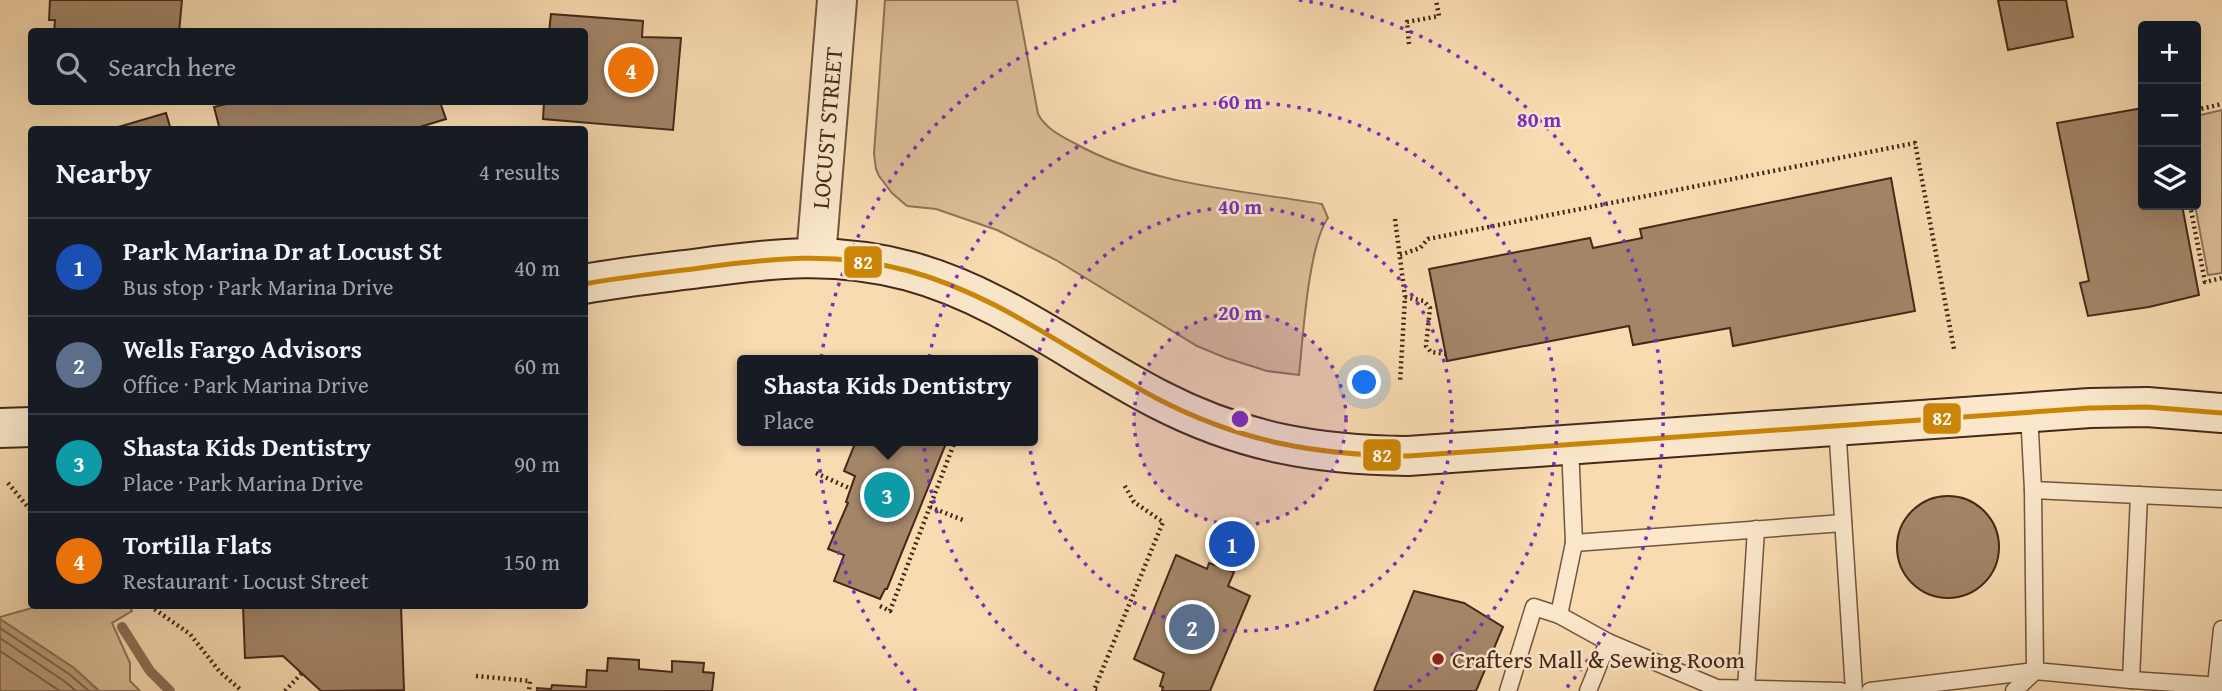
<!DOCTYPE html>
<html lang="en">
<head>
<meta charset="utf-8">
<style>
	:root { --surface:#171b24; --page:#20242c; --text:#f1f3f6; --muted:#9ea1a6; --line:#363941; --accent:#0f766e }
	body { margin:0; font-family:"Gentium Book Plus",serif; background:var(--page); color:var(--text) }
	.controls { position:absolute; right:21px; top:21px; display:grid; overflow:hidden; border-radius:7px; box-shadow:0 7px 28px #0002 }
	.controls button { width:63px; height:63px; display:grid; place-items:center; padding:0; border:0; border-bottom:2px solid var(--line); background:var(--surface); color:var(--text); font:35px sans-serif }
	.you { position:absolute; left:1365px; top:383px; width:24px; height:24px; margin:-18px; border:5px solid #fff; border-radius:50%; background:#1a73e8; box-shadow:0 0 0 10px #1a73e833 }
	.badge { display:grid; place-items:center; width:46px; height:46px; border-radius:50%; background:var(--accent); color:#fff; font-size:23px; font-weight:700 }
	.pin { position:absolute; translate:-50% -50%; border:4px solid #fff; box-shadow:0 2px 7px #0006 }
	.popup { position:absolute; left:737px; top:355px; width:301px; height:91px; box-sizing:border-box; display:grid; place-content:center; border-radius:7px; background:var(--surface); filter:drop-shadow(0 2px 5px #0005); font-size:23px; white-space:nowrap; color:var(--muted) }
	.popup b { font-size:26px; color:var(--text) }
	.popup::after { content:''; position:absolute; left:50%; top:100%; margin-left:-14px; border:14px solid transparent; border-top-color:var(--surface) }
	.list { margin:0; padding:0; list-style:none }
	h2 { display:flex; justify-content:space-between; align-items:center; height:91px; margin:0; padding:0 28px; font-size:30px }
	h2 small { font-size:23px; font-weight:400; color:var(--muted) }
	.list li { display:grid; grid-template-columns:46px 1fr auto; gap:21px; align-items:center; box-sizing:border-box; height:98px; padding:0 28px; border-top:2px solid var(--line) }
	.list b { display:block; font-size:26px; white-space:nowrap }
	.list p { margin:0; font-size:23px; white-space:nowrap; color:var(--muted) }
	.list em { font-size:23px; font-style:normal; color:var(--muted) }
	.icon { flex:none; width:38px; height:38px; fill:none; stroke:currentColor; stroke-width:2; stroke-linecap:round; stroke-linejoin:round }
	.map { position:relative; flex:none; width:2222px; height:691px; overflow:hidden }
	.search { position:absolute; background:var(--surface); box-shadow:0 7px 28px #0002; left:28px; top:28px; width:560px; height:77px; display:flex; align-items:center; gap:18px; box-sizing:border-box; padding:0 24px; border-radius:7px; color:var(--muted); font-size:26px }
	.panel { position:absolute; background:var(--surface); box-shadow:0 7px 28px #0002; left:28px; top:126px; width:560px; height:483px; border-radius:7px }
	.map>svg:first-child { display:block }
</style>
</head>
<body>
<div class="map">
<svg width="2222" height="691" viewBox="0 0 2222 691">
	<rect width="100%" height="100%" fill="#f9dbb1"/>
	<filter id="stains"><feTurbulence type="fractalNoise" baseFrequency=".00286" numOctaves="4"/><feColorMatrix values="0 0 0 0 .2 0 0 0 0 .09 0 0 0 0 .02 0 0 0 .5 -.17"/></filter>
	<radialGradient id="worn" r=".72"><stop offset=".6" stop-color="#630" stop-opacity="0"/><stop offset="1" stop-color="#630" stop-opacity=".3"/></radialGradient>
	<!-- green -->
	<g fill="#dbbd97" stroke="#907258" stroke-width="2">
		<path d="M885,0h132l21,114c8,15 23,22 38,30 74,41 163,46 246,60l6,14c-20,28 -25,120 -29,157l-32,-4 -41,-13 -29,-12 -141,-86 -59,-30 -61,-21 -29,-3 -15,-13 -13,-17 -3,-7 -2,-15z"/>
		<path d="M2222,110v163l-14,2 -13,-70 1,-89z"/>
		<path d="M39,606h90l3,5 -20,12 18,40v18l10,10h-41l-25,-23 -74,-49v-2z"/>
	</g>
	<!-- water -->
	<path fill="#bc9e7d" stroke="#8d6f55" stroke-width="2" d="M0,619l74,49 25,23h-99z"/>
	<g fill="none" stroke-linecap="round" stroke-linejoin="round">
		<!-- shore -->
		<g stroke="#81634b" stroke-width="2">
			<path d="M0,628l69,46 20,17"/>
			<path d="M0,638l64,43 12,10"/>
			<path d="M0,651l60,40"/>
		</g>
		<!-- stream -->
		<path stroke="#8d6f55" stroke-width="10" d="M122,627l28,44 20,20"/>
	</g>
	<!-- building -->
	<g fill="#a38568" stroke="#462819" stroke-width="2">
		<path d="M50,0h132l-3,32h-125l1,-12h-6z"/>
		<path d="M1998,0h68l7,37 -65,13z"/>
		<path d="M551,14l92,7 -1,16 39,1 -8,92 -130,-11 1,-17h40v-70h-35z"/>
		<path d="M234,102h206l6,17 -36,11h-190l-6,-23z"/>
		<path d="M2143,108v97h39l17,90 -50,12 -61,9 -8,-33 9,-2 -32,-158z"/>
		<path d="M166,113l5,17h-63z"/>
		<path d="M1891,178l24,133 -182,35 -3,-18 -97,17 -4,-19 -182,35 -18,-92 161,-31 3,10 49,-10 -2,-9z"/>
		<path d="M856,441h91l-60,148h-2l-5,10 -46,-18 10,-26 -16,-6 20,-46 -2,-1 9,-26 -11,-5z"/>
		<circle cx="1948" cy="547" r="51"/>
		<path d="M1176,555l31,14 2,-6 25,9 -6,14 22,10 -40,95h-48l1,-4 -3,-1 4,-13 -30,-14z"/>
		<path d="M1414,591l50,12 39,24 -27,64h-102z"/>
		<path d="M243,606h158l3,84 -83,1 -38,-35 -38,2z"/>
		<path d="M608,658l31,2v9l33,3v-11l32,2 -1,9 11,1 -2,18h-175v-3l14,1 1,-4 34,2 1,-17 20,1z"/>
	</g>
	<g fill="none" stroke-linecap="round" stroke-linejoin="round">
		<defs>
			<g id="service">
				<path d="M2029,412l4,78 2,181 96,9 91,6"/>
				<path d="M1837,425l17,266"/>
				<path d="M1570,444l4,99 -15,72 49,27 109,46 124,3"/>
				<path d="M2033,490l189,9"/>
				<path d="M1574,543l269,-20"/>
				<path d="M2131,680l8,-185"/>
				<path d="M2216,685l6,-56"/>
				<path d="M1746,689l10,-160"/>
				<path d="M1508,691l26,-84 25,8"/>
				<path d="M1588,691l20,-49"/>
				<path d="M1870,691l165,-20"/>
				<path d="M2014,691l21,-20"/>
			</g>
			<path id="tertiary" d="M816,257l21,-257"/>
			<g id="secondary">
				<path d="M584,284c39,-7 77,-11 116,-16 74,-10 135,-17 209,3 92,25 166,85 249,128 83,43 158,56 250,57l682,-48 57,-1 75,6"/>
				<path d="M0,428l32,-1"/>
			</g>
		</defs>
		<!-- service casing -->
		<use href="#service" stroke="#73553f" stroke-width="19"/>
		<!-- tertiary casing -->
		<use href="#tertiary" stroke="#73553f" stroke-width="42"/>
		<!-- secondary casing -->
		<use href="#secondary" stroke="#462819" stroke-width="42"/>
		<!-- path -->
		<g stroke="#462819" stroke-width="4.5" stroke-dasharray="2 3.5" stroke-linecap="butt">
			<path d="M1409,44l-2,-22 32,-6 -3,-16"/>
			<path d="M2196,110l26,-6"/>
			<path d="M2190,205l15,77 17,-4"/>
			<path d="M1395,219l10,78 -5,86"/>
			<path d="M1400,255l20,-7 8,-9 487,-96 39,206"/>
			<path d="M1405,297l19,4 6,7 -4,38 5,6 15,2"/>
			<path d="M816,473l35,16"/>
			<path d="M8,483l24,29"/>
			<path d="M930,507l33,13"/>
			<path d="M150,606l40,28 30,38 22,19"/>
			<path d="M880,606l10,5 65,-170"/>
			<path d="M476,676l54,5 -1,10"/>
			<path d="M285,691l17,-18"/>
			<path d="M1097,691l-3,-1 69,-168 -29,-20 -11,-19"/>
		</g>
		<!-- service -->
		<use href="#service" stroke="#fbe8cc" stroke-width="16"/>
		<!-- tertiary -->
		<use href="#tertiary" stroke="#fbe8cc" stroke-width="38"/>
		<!-- secondary -->
		<use href="#secondary" stroke="#fbe8cc" stroke-width="38"/>
		<defs>
			<path id="bus-1" d="M584,284c39,-7 77,-11 116,-16 74,-10 135,-17 209,3 92,25 166,85 249,128 83,43 158,56 250,57l682,-48 57,-1 75,6"/>
		</defs>
		<!-- bus-1 casing -->
		<use href="#bus-1" stroke="#fbe8cc" stroke-width="10"/>
		<!-- bus-1 -->
		<use href="#bus-1" stroke="#cb8606" stroke-width="5"/>
	</g>
	<!-- distance rings -->
	<circle cx="1240" cy="419" r="106" fill="#7b2cbf" fill-opacity=".12"/>
	<g fill="none" stroke="#7b2cbf" stroke-width="3.5" stroke-dasharray="3.5 7">
		<circle cx="1240" cy="419" r="106"/>
		<circle cx="1240" cy="419" r="212"/>
		<path d="M1077 691A317 317 0 1 1 1403 691"/>
		<path d="M916 691A423 423 0 0 1 1181 0M1299 0A423 423 0 0 1 1564 691"/>
	</g>
	<!-- markers -->
	<circle fill="#8f2418" stroke="#fbe8cc" stroke-width="2.5" cx="1438" cy="659" r="7"/>
	<g text-anchor="middle" dominant-baseline="central" stroke-width="5" stroke-linejoin="round" paint-order="stroke">
		<!-- street labels -->
		<g font-size="24" fill="#462819" stroke="#fbe8cc">
			<text transform="translate(827 128) rotate(-85)">LOCUST STREET</text>
		</g>
		<!-- poi labels -->
		<g font-size="24" fill="#462819" stroke="#fbe8cc" text-anchor="start">
			<text x="1452" y="659">Crafters Mall &amp; Sewing Room</text>
		</g>
	</g>
	<circle cx="1240" cy="419" r="10" fill="#7b2cbf" stroke="#fbe8cc" stroke-width="3.5"/>
	<g font-size="21" text-anchor="middle" font-weight="bold" fill="#7b2cbf" stroke="#fbe8cc" stroke-width="5" stroke-linejoin="round" paint-order="stroke">
		<text x="1240" y="109">60 m</text>
		<text x="1539" y="127">80 m</text>
		<text x="1240" y="214">40 m</text>
		<text x="1240" y="320">20 m</text>
	</g>
	<g stroke="#fbe8cc" stroke-width="2.5">
		<rect x="843" y="245" width="40" height="34" rx="7" fill="#cb8606"/>
		<rect x="1922" y="402" width="40" height="33" rx="7" fill="#cb8606"/>
		<rect x="1362" y="438" width="40" height="34" rx="7" fill="#cb8606"/>
	</g>
	<g font-size="19" text-anchor="middle" font-weight="bold" fill="#fff">
		<text x="863" y="269">82</text>
		<text x="1942" y="425">82</text>
		<text x="1382" y="462">82</text>
	</g>
	<rect width="100%" height="100%" filter="url(#stains)"/>
	<rect width="100%" height="100%" fill="url(#worn)"/>
</svg>
<div class="controls">
<button>+</button>
<button>−</button>
<button><svg class="icon" aria-label="layers" viewBox="0 0 24 24"><path d="M12 4l9 5-9 5-9-5zM3 14l9 5 9-5"/></svg></button>
</div>
<div class="you"></div>
<div class="pin badge" style="left:1232px;top:544px;background:#1a4fb4">1</div>
<div class="pin badge" style="left:1192px;top:627px;background:#5c6f8a">2</div>
<div class="pin badge" style="left:887px;top:495px;background:#0f9aa8">3</div>
<div class="popup"><b>Shasta Kids Dentistry</b>Place</div>
<div class="pin badge" style="left:631px;top:70px;background:#e8710a">4</div>
<div class="search"><svg class="icon" aria-label="search" viewBox="0 0 24 24"><circle cx="10" cy="10" r="6"/><path d="M15 15l6 6"/></svg>Search here</div>
<section class="panel">
<h2>Nearby<small>4 results</small></h2>
<ul class="list">
<li><span class="badge" style="background:#1a4fb4">1</span><div><b>Park Marina Dr at Locust St</b><p>Bus stop · Park Marina Drive</p></div><em>40 m</em></li>
<li><span class="badge" style="background:#5c6f8a">2</span><div><b>Wells Fargo Advisors</b><p>Office · Park Marina Drive</p></div><em>60 m</em></li>
<li><span class="badge" style="background:#0f9aa8">3</span><div><b>Shasta Kids Dentistry</b><p>Place · Park Marina Drive</p></div><em>90 m</em></li>
<li><span class="badge" style="background:#e8710a">4</span><div><b>Tortilla Flats</b><p>Restaurant · Locust Street</p></div><em>150 m</em></li>
</ul>
</section>
</div>
</body>
</html>
